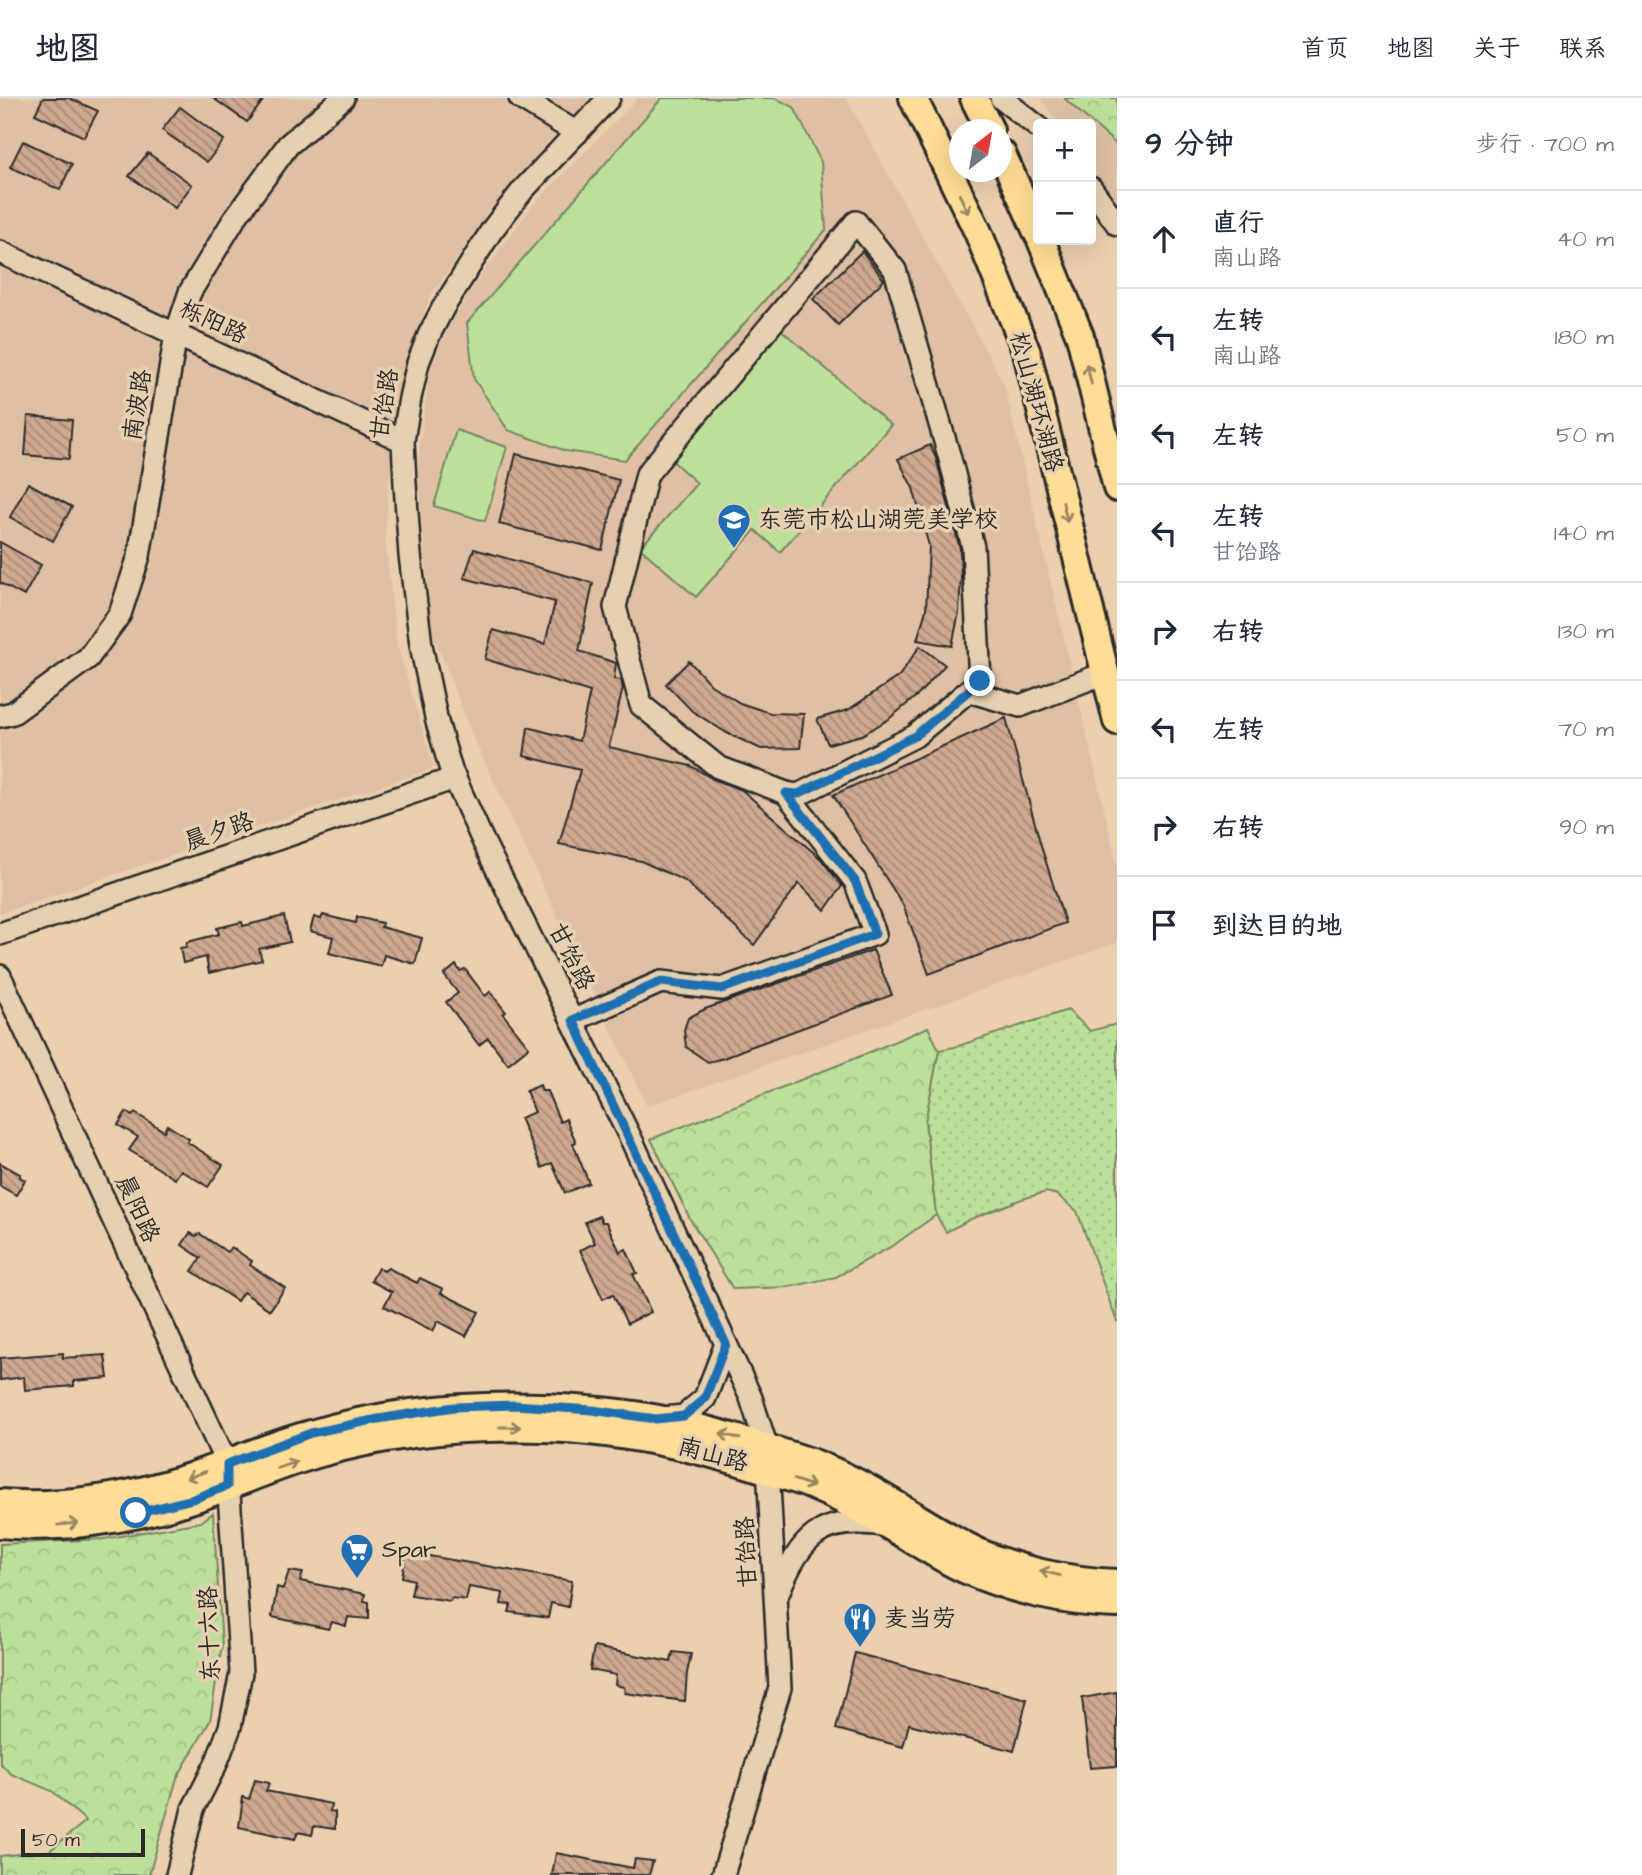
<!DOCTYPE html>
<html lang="zh">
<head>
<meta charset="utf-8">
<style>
	:root { --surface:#fff; --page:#f2f2f3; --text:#1f2937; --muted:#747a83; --line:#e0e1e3 }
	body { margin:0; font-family:"Architects Daughter","LXGW WenKai TC",sans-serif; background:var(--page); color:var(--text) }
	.controls { position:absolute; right:21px; top:21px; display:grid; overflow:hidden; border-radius:7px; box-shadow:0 7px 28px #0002 }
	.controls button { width:63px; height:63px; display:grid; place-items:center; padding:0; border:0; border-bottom:2px solid var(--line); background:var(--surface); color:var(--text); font:35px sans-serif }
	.compass { position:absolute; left:949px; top:21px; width:63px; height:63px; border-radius:50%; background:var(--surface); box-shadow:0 7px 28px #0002; rotate:31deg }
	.scale { position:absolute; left:21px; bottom:18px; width:124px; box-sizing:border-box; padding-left:7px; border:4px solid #2b2b2b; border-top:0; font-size:19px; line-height:24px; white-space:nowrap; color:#2b2b2b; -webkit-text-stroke:5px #e7d0b0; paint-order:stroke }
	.stop { position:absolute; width:21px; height:21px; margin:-16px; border:5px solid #1f6fb2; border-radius:50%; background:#fff }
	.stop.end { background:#1f6fb2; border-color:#fff; box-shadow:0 2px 7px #0008 }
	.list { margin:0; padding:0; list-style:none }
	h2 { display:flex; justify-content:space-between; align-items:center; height:91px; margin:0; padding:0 28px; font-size:30px }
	h2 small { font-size:23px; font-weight:400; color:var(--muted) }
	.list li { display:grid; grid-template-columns:46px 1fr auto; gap:21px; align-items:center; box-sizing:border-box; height:98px; padding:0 28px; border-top:2px solid var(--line) }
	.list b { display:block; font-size:26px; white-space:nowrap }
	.list p { margin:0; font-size:23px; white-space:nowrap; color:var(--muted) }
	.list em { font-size:23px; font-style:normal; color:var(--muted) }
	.icon { flex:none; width:38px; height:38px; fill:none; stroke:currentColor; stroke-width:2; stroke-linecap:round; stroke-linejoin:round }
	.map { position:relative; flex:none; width:1117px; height:1777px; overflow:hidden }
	header { display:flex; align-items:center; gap:42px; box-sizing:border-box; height:98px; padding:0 35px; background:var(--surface); border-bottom:2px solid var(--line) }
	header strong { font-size:33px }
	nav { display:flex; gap:38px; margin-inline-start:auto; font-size:24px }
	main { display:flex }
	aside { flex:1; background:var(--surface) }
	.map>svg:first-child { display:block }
</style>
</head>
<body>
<header>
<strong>地图</strong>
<nav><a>首页</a><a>地图</a><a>关于</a><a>联系</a></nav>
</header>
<main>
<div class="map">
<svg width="1117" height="1777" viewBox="0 0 1117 1777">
	<defs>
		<pattern id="grass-dots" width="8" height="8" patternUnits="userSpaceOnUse" patternTransform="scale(1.75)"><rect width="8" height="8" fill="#bce09a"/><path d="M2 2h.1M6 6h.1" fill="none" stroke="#a2c085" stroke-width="1.8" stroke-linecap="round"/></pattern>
		<pattern id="forest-crowns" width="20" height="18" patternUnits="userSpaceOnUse" patternTransform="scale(1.75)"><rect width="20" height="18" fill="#bce09a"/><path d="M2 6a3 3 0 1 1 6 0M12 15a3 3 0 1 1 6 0" fill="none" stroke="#a2c085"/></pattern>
		<pattern id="building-back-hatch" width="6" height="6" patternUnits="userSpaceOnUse" patternTransform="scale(1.75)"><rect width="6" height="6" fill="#cfa890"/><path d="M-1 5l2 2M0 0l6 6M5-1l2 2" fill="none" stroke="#a88976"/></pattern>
	</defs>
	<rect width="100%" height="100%" fill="#ebcfaf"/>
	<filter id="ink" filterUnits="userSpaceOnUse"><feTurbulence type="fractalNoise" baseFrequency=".0143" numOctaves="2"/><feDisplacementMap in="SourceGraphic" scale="14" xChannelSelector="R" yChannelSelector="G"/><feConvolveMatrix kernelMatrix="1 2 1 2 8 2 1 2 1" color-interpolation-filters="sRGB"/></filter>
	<g filter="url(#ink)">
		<!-- built -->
		<g fill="#dfc0a4">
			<path d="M0,0h593l-39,38 -68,81 -56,80 -34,98 -11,143 12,107 37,123 -434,145z"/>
			<path d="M638,0h208l158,286 113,480v79l-470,163 -172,-364 -43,-111 -15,-162 12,-94 16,-44 35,-54 52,-71z"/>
			<path d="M1040,0h77v107l-26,-37v-44h-32z"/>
		</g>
		<!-- grass -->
		<path fill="url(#grass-dots)" stroke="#748662" stroke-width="2" d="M1068,912l22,21 27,-7v298l-40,-111 -20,-16 -11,-3 -24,7 -51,20 -25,13 -10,-17 -11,-95 14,-70 16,-3z"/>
		<!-- forest -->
		<g fill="url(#forest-crowns)" stroke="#748662" stroke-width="2">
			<path d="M1065,0h52v47l-52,-46z"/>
			<path d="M928,929l11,23 -14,72 11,93 -42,30 -58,32 -47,10 -56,2 -43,-70 -39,-80 205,-81z"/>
			<path d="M213,1415l9,132 -12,76 -33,57 -28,97h-149v-19l49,-5 37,-30 -34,-30 -41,-17 -11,-11v-219l104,-5 97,-17z"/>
		</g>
		<!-- garden -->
		<g fill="#bce09a" stroke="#748662" stroke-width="2">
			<path d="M662,0h112l20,9 27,55 5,68 -201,230 -59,-9 -58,-21 -34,-51 -7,-56z"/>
			<path d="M779,230l112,97 -111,127 -25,-22 -59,67 -56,-49 57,-65 -30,-27z"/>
			<path d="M456,332l51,17 -22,74 -51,-15z"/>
		</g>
		<!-- building -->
		<g fill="url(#building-back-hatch)" stroke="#2b2b2b" stroke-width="2">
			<path d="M43,0h26l29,13 -14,26 -49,-23z"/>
			<path d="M213,0h52l-18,24z"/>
			<path d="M180,9l44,33 -17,22 -45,-32z"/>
			<path d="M23,43l49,23 -12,26 -50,-23z"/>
			<path d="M148,55l44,32 -17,23 -46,-32z"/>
			<path d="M862,153l22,29 -46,45 -25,-26z"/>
			<path d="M28,318l44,4 -3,39 -44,-4z"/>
			<path d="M930,347l6,13 24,91 1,28 -2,35 -7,34 -35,-6 9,-30 3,-64 -16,-58 -15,-29z"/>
			<path d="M516,356l103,26 -17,70 -103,-26z"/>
			<path d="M28,385l44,24 -19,34 -43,-24z"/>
			<path d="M0,444l41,23 -17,31 -24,-13z"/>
			<path d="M474,451l119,34 -14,68 37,12 -2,16 7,1 2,8 -14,59 82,19 22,13 29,11 79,69 21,27 -17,24 -26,-27 -45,62 -69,-64 -44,-20 -82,-17 21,-74 -56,-14 4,-29 51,14 11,-49 -105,-33 8,-29 52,14 10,-42 -91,-24z"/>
			<path d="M920,548l25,19 -26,29 -30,25 -27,16 -34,9 -11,-25 31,-9 51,-34z"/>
			<path d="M689,563l22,24 29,18 30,10 34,1 -4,34 -39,1 -34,-16 -35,-22 -26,-27z"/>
			<path d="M1006,620l36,131 23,74 -136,51 -26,-69 -70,-110z"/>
			<path d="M323,817l33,8 1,-6 25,6 -1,4 41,11 -7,26 -31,-9 -3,11 -52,-13 4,-16 -23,-6 4,-14 7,2z"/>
			<path d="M284,818l6,26 -31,7 3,11 -53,13 -3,-16 -23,6 -3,-15 6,-1 1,-5 32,-8 -2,-6 25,-6 1,4z"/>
			<path d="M873,852l19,45 -150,55 -18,8 -16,4 -22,-15 -2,-17 4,-12 17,-9z"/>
			<path d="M456,867l4,6 5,-2 20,27 5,-4 16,20 -3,2 26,33 -21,17 -20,-26 -9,7 -33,-43 12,-9 -14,-18z"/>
			<path d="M540,987l2,6h5l13,31 6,-3 10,23 -3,2 16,39 -24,10 -13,-30 -10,5 -22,-50 15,-6 -9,-21z"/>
			<path d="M126,1014l6,4 3,-3 29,18 3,-6 22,14 -2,3 36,23 -15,22 -27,-17 -6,9 -46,-29 9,-13 -20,-12z"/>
			<path d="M0,1065l20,11v3l5,3 -9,15 -16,-9z"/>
			<path d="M599,1118l3,6h4l14,30 6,-3 11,24 -4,1 18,38 -24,12 -14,-30 -10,5 -23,-49 15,-7 -10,-21z"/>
			<path d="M190,1135l6,3 4,-2 27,18 4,-5 21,14 -2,4 35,23 -15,22 -27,-18 -6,9 -45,-30 9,-13 -19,-13z"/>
			<path d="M378,1170l6,3 4,-3 29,15 3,-5 23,11 -2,4 38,19 -13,24 -28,-15 -5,10 -49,-25 8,-14 -21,-11z"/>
			<path d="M63,1255v5l42,-3 3,23 -34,3v5l-49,4 -1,-13 -24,3v-22z"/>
			<path d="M406,1454l166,29 -4,26 -17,-4 -3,15 -39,-6 2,-7 -10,-1 2,-11 -34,-6 -3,13 -14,-2 -2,3 -39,-6 3,-15 -12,-3z"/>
			<path d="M289,1473l14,2 -3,8 65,13 -1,7 5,1v17l-21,-2 -2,9 -14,-4 -3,7 -57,-12 5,-30 6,2z"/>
			<path d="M594,1549l77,15 2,-10 18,2 -4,19 -2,28 -60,-8 -1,-6 -9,-2 1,-10 -26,-5z"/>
			<path d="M855,1555l172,46 -13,52 -105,-27 -6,23 -67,-18z"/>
			<path d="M1117,1594v74l-27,2 -8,-70z"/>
			<path d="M255,1682l14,3 -3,8 65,13 -1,7 5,1v17l-21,-3 -2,9 -14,-3 -3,7 -56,-12 4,-30 6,2z"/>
			<path d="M556,1755l77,15 2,-9 18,2 -4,14h-97z"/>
		</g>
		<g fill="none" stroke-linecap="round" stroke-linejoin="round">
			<defs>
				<g id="minor">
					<path d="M520,0l57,35"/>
					<path d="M609,0l-87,93 -30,39 -49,78 -14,27 -11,28 -8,35 -7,43 2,43 5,71 11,90 16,77 14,48 32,71 150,302 118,255 16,50 13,240 -57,187"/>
					<path d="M1001,0l37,29"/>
					<path d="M1091,90l26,36"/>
					<path d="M856,124l39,48 54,185 24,92 7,134 -65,55 -117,59 -12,-2 -68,-26 -77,-62 -26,-98 32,-133z"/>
					<path d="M0,154l403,189"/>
					<path d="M968,593l52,15 85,-33"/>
					<path d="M0,618l13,-3 75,-55 32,-44 19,-58 37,-222 14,-42 45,-74 53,-73 55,-47"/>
					<path d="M0,836l455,-156"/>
					<path d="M0,878l227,488 14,209 -11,54 -14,37 -23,45 -16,66"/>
					<path d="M574,922l87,-38 61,7 153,-55 -20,-53 -69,-88"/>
					<path d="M663,1320l21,-2 21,-18 21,-54"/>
					<path d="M778,1495c23,-56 42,-77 106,-68"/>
				</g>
				<g id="major">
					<path d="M913,0l65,134 49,121 90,368"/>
					<path d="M974,0l16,32"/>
					<path d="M1002,56l36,80"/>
					<path d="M1041,142l39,96 37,152"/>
					<path d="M0,1405c62,5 131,-6 190,-26 40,-14 80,-32 121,-43 91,-27 185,-32 278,-24 63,4 123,20 182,39 17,6 34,10 50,17 53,21 99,56 149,82 43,22 99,33 147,35"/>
					<path d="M0,1426c65,6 134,-5 196,-26 40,-14 80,-32 121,-44 88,-25 181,-31 272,-23 61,6 119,20 177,39 16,6 34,10 49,17 33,14 63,32 93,50 18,11 37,23 56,32 46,21 102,34 153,35"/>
				</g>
			</defs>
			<!-- minor casing -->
			<use href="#minor" stroke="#2b2b2b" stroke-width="26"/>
			<!-- major casing -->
			<use href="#major" stroke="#2b2b2b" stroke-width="32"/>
			<!-- minor -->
			<use href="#minor" stroke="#e7d0b0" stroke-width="21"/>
			<!-- major -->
			<use href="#major" stroke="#ffdd96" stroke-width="26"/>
		</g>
		<!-- one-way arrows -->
		<defs><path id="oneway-shaft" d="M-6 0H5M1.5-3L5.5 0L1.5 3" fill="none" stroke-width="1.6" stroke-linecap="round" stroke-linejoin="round" transform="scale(1.75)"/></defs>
		<g stroke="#958460">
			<use href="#oneway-shaft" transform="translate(964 106) rotate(64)"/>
			<use href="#oneway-shaft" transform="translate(1089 276) rotate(-104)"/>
			<use href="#oneway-shaft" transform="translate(1065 414) rotate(77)"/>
			<use href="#oneway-shaft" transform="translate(510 1329)"/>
			<use href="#oneway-shaft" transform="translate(730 1338) rotate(-164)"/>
			<use href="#oneway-shaft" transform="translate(287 1367) rotate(-19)"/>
			<use href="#oneway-shaft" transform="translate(196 1377) rotate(160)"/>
			<use href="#oneway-shaft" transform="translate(804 1385) rotate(19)"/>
			<use href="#oneway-shaft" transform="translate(68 1426) rotate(-6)"/>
			<use href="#oneway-shaft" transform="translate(1050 1475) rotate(-166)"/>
		</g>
	</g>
	<g fill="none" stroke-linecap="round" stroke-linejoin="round" filter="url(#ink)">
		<!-- route -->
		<path stroke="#1f6fb2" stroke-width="9" d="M136,1415l57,-14 34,-13v-22l84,-31 67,-14 76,-12 61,-2 77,5 64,9 28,-3 21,-18 21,-54 -153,-324 88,-38 61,7 153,-55 -20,-53 -69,-88 12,1 117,-58 65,-55"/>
	</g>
	<!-- icons -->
	<defs>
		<symbol id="school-pin" viewBox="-11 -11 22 30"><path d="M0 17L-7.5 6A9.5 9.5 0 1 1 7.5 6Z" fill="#1f6fb2" stroke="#e7d0b0"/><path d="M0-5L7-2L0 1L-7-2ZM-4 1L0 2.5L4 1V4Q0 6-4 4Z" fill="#fff"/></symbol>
		<symbol id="supermarket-pin" viewBox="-11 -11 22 30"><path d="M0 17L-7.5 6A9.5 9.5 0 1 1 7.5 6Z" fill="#1f6fb2" stroke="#e7d0b0"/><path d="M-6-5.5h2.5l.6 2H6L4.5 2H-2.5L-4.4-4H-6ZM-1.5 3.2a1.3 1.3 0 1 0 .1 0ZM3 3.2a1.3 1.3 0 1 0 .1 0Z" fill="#fff"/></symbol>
		<symbol id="restaurant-pin" viewBox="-11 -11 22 30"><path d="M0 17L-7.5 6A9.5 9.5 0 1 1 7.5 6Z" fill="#1f6fb2" stroke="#e7d0b0"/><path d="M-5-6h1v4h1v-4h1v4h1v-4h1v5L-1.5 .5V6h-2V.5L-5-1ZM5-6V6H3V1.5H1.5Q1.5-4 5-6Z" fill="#fff"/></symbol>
	</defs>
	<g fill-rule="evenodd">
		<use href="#school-pin" x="715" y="403" width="38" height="52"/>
		<use href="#supermarket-pin" x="338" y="1433" width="38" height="52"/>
		<use href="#restaurant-pin" x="841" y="1502" width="38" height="52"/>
	</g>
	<g text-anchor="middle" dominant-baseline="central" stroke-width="7" stroke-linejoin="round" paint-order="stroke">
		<!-- street labels -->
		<g font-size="24" fill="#2b2b2b" stroke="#e7d0b0">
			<text transform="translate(213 224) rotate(25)">栎阳路</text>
			<text transform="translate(1036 304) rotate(75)">松山湖环湖路</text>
			<text transform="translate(385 306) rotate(-81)">甘饴路</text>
			<text transform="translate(138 307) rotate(-81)">南波路</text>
			<text transform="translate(219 734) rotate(-19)">晨夕路</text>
			<text transform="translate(571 859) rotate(63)">甘饴路</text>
			<text transform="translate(137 1111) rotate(65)">晨阳路</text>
			<text transform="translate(713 1357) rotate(15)">南山路</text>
			<text transform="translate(747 1454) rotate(-93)">甘饴路</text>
			<text transform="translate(210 1536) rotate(-92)">东十六路</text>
		</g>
		<!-- poi labels -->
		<g font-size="24" fill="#2b2b2b" stroke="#e7d0b0" text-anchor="start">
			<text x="758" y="422">东莞市松山湖莞美学校</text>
			<text x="382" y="1452">Spar</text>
			<text x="884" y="1521">麦当劳</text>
		</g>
	</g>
</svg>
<div class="controls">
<button>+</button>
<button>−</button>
</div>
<svg class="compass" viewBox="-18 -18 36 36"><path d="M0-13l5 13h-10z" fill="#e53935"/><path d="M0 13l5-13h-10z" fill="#747a83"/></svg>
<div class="scale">50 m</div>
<div class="stop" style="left:136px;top:1415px"></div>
<div class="stop end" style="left:980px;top:583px"></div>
</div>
<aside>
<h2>9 分钟<small>步行 · 700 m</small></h2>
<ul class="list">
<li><svg class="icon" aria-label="ahead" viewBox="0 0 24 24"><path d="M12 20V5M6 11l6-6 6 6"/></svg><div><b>直行</b><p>南山路</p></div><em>40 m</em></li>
<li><svg class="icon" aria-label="left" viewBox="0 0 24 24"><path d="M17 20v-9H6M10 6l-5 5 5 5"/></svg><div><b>左转</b><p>南山路</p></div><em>180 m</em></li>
<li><svg class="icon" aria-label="left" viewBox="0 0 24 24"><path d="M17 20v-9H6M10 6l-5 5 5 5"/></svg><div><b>左转</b></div><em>50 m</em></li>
<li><svg class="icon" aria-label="left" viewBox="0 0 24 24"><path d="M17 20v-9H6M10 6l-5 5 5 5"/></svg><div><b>左转</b><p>甘饴路</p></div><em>140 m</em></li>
<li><svg class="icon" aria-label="right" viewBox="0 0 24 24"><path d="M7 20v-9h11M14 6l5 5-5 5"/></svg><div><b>右转</b></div><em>130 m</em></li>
<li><svg class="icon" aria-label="left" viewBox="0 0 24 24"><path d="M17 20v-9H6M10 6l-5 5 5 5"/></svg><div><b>左转</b></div><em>70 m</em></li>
<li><svg class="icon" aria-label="right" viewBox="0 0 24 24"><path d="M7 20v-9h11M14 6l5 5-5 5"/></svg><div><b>右转</b></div><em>90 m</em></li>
<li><svg class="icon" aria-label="arrive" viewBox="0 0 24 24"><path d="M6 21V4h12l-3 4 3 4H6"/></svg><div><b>到达目的地</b></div></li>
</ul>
</aside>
</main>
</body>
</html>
